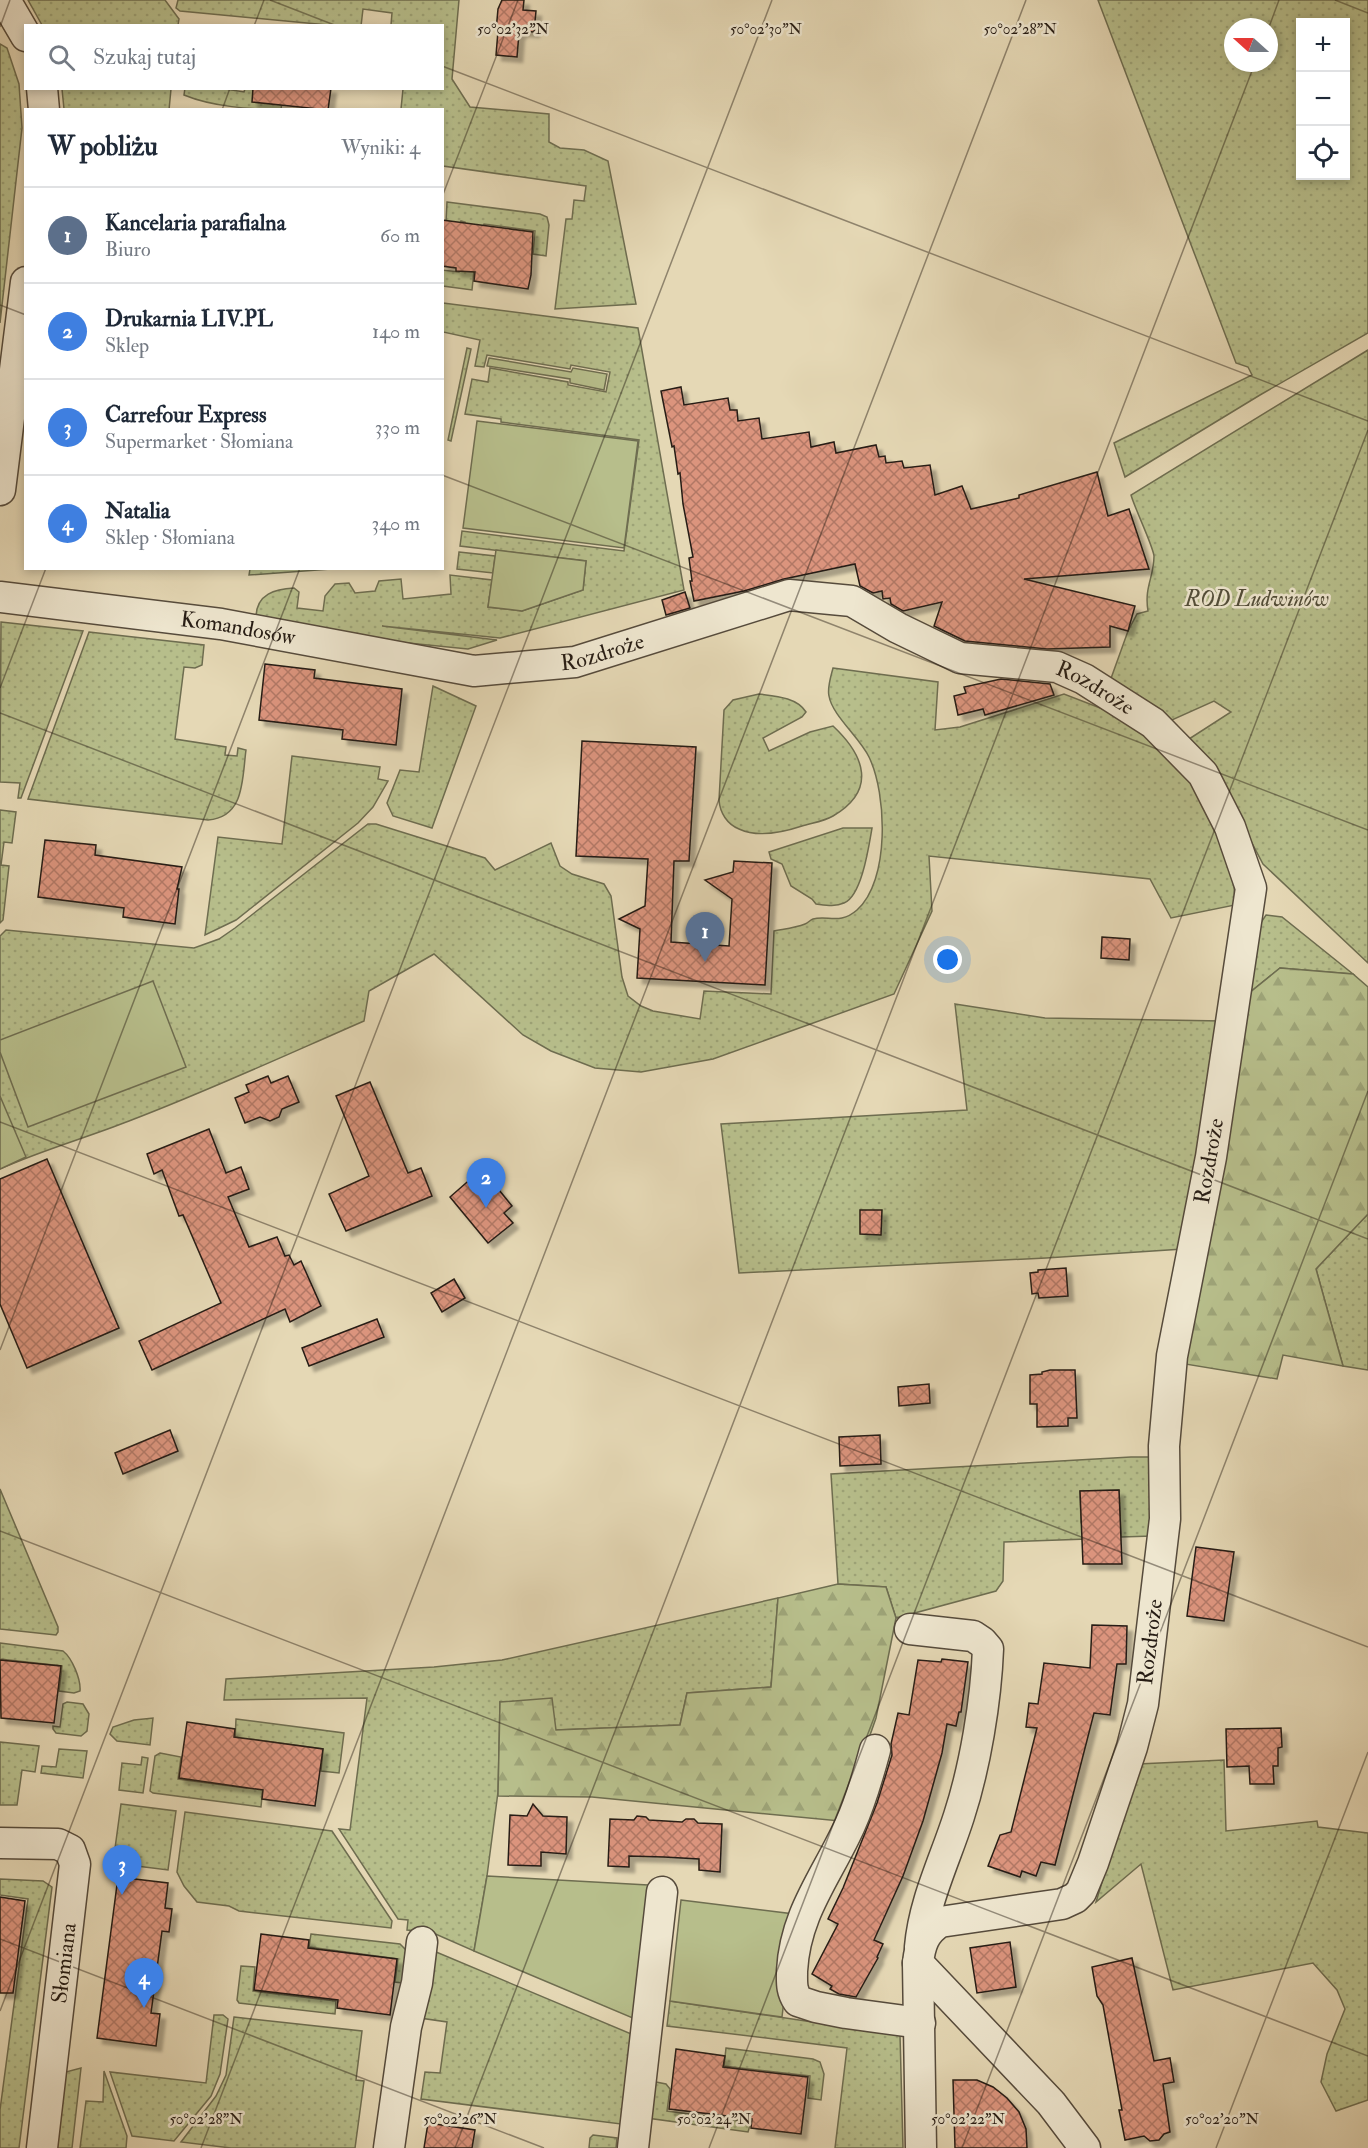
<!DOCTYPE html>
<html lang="pl">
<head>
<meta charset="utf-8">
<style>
	:root { --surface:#fff; --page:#f2f2f3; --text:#1f2937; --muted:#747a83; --line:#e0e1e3; --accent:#0f766e }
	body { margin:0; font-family:"IM FELL Double Pica",serif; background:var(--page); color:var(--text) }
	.controls { position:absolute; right:18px; top:18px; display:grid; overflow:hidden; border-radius:0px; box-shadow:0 3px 9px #0003 }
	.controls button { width:54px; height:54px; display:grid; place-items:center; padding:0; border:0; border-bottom:2px solid var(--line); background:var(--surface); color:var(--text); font:30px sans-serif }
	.compass { position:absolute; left:1224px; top:18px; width:54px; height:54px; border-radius:50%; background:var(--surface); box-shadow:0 3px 9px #0003; rotate:291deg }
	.you { position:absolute; left:948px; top:960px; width:21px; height:21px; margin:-15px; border:4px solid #fff; border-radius:50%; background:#1a73e8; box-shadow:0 0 0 9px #1a73e833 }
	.badge { display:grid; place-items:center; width:39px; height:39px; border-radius:50%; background:var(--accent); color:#fff; font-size:20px; font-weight:700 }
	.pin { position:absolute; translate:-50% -50px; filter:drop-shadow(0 2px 3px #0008) }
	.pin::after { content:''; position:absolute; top:32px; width:21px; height:18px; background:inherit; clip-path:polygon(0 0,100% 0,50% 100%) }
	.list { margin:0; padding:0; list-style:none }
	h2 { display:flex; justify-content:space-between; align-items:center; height:78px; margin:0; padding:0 24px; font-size:26px }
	h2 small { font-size:20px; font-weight:400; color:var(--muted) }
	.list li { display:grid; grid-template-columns:39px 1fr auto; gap:18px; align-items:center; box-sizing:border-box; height:96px; padding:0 24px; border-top:2px solid var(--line) }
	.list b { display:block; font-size:22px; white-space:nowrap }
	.list p { margin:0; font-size:20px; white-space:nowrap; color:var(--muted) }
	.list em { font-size:20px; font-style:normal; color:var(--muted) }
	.icon { flex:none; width:33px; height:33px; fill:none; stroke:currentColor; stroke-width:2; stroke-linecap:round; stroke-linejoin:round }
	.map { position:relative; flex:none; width:1368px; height:2148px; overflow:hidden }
	.search { position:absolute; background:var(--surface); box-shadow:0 3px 9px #0003; left:24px; top:24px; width:420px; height:66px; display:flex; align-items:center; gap:15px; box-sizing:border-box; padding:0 21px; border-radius:0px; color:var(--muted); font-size:22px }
	.panel { position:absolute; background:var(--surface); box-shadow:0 3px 9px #0003; left:24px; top:108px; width:420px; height:462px; border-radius:0px }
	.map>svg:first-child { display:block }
</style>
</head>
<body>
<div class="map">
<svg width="1368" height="2148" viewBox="0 0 1368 2148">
	<defs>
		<pattern id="grass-dots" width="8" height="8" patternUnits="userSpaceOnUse" patternTransform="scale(1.5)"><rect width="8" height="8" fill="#b7be8b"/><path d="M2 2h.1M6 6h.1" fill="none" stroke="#9da377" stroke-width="1.8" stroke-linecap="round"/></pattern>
		<pattern id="forest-firs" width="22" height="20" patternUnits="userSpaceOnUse" patternTransform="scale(1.5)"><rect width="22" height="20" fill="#b7be8b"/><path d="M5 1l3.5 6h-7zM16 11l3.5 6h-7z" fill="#9da377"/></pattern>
		<pattern id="building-cross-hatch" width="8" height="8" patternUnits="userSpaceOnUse" patternTransform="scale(1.5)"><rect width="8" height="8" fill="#db947d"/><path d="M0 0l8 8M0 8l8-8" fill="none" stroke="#b17865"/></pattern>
		<filter id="shadow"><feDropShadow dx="5.5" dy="5.5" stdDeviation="1.5" flood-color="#0004"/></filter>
	</defs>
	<rect width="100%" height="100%" fill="#e5d8b5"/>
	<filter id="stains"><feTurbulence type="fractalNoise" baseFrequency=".00333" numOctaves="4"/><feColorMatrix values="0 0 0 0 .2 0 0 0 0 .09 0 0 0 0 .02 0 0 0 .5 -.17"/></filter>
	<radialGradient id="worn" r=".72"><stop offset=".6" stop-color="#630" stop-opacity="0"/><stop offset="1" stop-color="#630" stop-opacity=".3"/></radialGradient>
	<!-- grass -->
	<g fill="url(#grass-dots)" stroke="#6e6d50" stroke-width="1.5" fill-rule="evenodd">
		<path d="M28,0h137l14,19 -1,6h-136z"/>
		<path d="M178,0h281l-7,79 18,28 79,7v28l11,6 24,2 24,11 28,143 -81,5 11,-90h6l2,-19 10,1 2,-15 -143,-20 -1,-56 -41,-1 2,-20 39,-1v-62l-51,-1 1,-12 -29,-4 -2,17 -33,-1 -148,-14 -4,-3z"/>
		<path d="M1098,0h270v333l-108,62 -135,82 -11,-34 138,-68 -4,-8 -12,-4zM1300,22h46v154h-46zM1233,27h36v36h-36z"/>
		<path d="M0,44l7,4 12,36 3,44 -22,195z"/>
		<path d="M185,88h34l25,4 1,-3h3l35,3 -2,18c-31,-1 -68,-3 -97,-15z"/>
		<path d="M62,89v-1l109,1 -2,21 -105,-1z"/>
		<path d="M447,202l93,12 7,3 2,8 -3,31 -13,-2 2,-23 -51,-7 -2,4 -17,-2v-4l-4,-1 -1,3 -14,-2z"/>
		<path d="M460,268l14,2 -2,20 -29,-4 -1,-16 17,2z"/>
		<path d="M443,303l195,25 46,262 -184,48 -118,-12 115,14 -29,9 -200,-20 -12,-13c1,-22 19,-27 38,-28l5,4 -2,16 26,3 2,-15 10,-12 14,-1 6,10 20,-2 4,-10 22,-2 2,20 48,-5 -1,-19 42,5 -4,27 34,4 61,-21 3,-29 -126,-15 2,-15 162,20 15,-111 -138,-18v-3l-36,-5 7,-35 16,3 2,-14 78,14v3l38,7 4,-20 -39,-7 -1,4 -83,-14 -3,12 -9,-1 5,-26 -37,-8z"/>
		<path d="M467,348l4,1 -20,92 -3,-1z"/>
		<path d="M1368,350v613l-105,-99 -51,-97 -23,-28 42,-27 -17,-11 -42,19 -63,-36 19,-53 9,-17 11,-3c-4,-24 6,-34 6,-55 -1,-10 -19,-47 -23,-61z"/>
		<path d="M459,552l36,4 -2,17 -36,-4z"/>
		<path d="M250,569v-1l81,1 -82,6z"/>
		<path d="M1,622l82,9 -62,167h-3l2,-15 -20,-1z"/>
		<path d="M89,632l115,13 -2,20 -7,3 -11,-1 -9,72 51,8 -1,8 12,1 1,-8 8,2c-4,29 -1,67 -38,70l-180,-21z"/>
		<path d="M833,668l105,14 -3,48 25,-3 104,-33 57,22 39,26 49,65 25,77 1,21 -64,13 -21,-39 -221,-23 3,55 -38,83 -181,65 -72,13 -46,-4 -44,-17 -28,-16 -89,-81 -65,37 -5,30c-78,34 -156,70 -235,100 -43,17 -87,29 -129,48v-233l6,-6 188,18 25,-9 16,-11 133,-104h8l109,34 10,12 56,-27 9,23 12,8 32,10 7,12 11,81 6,19 13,10 12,5 47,8 4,-28 67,3 3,-63c10,-2 21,-3 31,-7 3,-1 5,-4 8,-5 15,-4 27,6 44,-9 33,-29 30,-116 12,-153 -9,-19 -37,-42 -40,-61 -2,-8 2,-20 4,-28z"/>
		<path d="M433,686l43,20 -44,122 -39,-12 -6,-13 13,-33 19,2z"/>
		<path d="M759,694c15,2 38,3 47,18l-4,5 -39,21 6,13 41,-19 23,-6c32,30 44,64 0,90 -8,5 -21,7 -31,10 -18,6 -44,12 -63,3 -12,-5 -19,-16 -20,-29l5,-90 9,-10z"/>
		<path d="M292,756l88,11 -2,12 10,2 -15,26 -15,16 -122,97 -31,15 13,-98 64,7z"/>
		<path d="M0,810l16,2 -4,31 -8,-1 -3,23 8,1 -6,54 -3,3z"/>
		<path d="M843,828h29c-3,17 -10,68 -28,75 -9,4 -19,2 -28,1l-4,-5 -21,-13 -9,-22 -11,-5 -2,-7z"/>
		<path d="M1266,915l16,2 71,57 -73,-6 -37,30 13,-68z"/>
		<path d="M955,1004l90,14 177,3 -39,228 -137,9 -307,15 -18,-149 246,-14z"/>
		<path d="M1368,1214v156l-25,-4 -27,-97z"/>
		<path d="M1131,1457h21v79l-31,1 -2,-47 -39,1 1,31 6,17 -83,3 -1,39 -7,10 -100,27 -10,-31 -48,-3 -7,-110z"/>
		<path d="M0,1489l58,138v5l-2,3 -56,-6z"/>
		<path d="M778,1598l-7,89 -84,6 -7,32 -125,5 -55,-28 -2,90 -11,84 -13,75 -43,-19 -24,-2 1,-10 -10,-1 -59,-90 11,1 17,-132 -143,2 2,-21 208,-12 68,-7z"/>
		<path d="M0,1643l63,8c9,7 18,28 17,40l-6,2 -15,-2 3,-25 -62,-7z"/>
		<path d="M67,1702l16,2 6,10 -2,17 -6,5 -25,-3 -3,-4v-3l7,1 3,-23z"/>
		<path d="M153,1718l-3,27 -33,-4 -7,-7 3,-7 21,-7z"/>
		<path d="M236,1719l108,14 -5,40 -18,-2 2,-22 -73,-10 -1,3 -14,-1z"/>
		<path d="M0,1742l39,4 -4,26 -13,-2 -5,35h-17z"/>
		<path d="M59,1749l28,2 -4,27 -42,-5 1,-7 14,1z"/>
		<path d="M160,1753l21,4 -3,22 68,9 17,-2 -2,21 -108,-14 -3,-2 5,-35z"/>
		<path d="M142,1757l6,1 -5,35 -24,-3 3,-27 19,2z"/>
		<path d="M1224,1760l2,71 91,-10 1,6 50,6v267l-32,11 -15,-29 6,-28 18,-45 -8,-19 -24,-27 -140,27 -32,-126 -45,38 42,-138z"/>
		<path d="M121,1804l55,7 -8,59 -55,-7z"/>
		<path d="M185,1812l147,19 60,90 -1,7 -152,-17 -10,-5 -32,-4 -13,-16 -7,-14z"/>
		<path d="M0,1879l43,2 9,6 -33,261h-19v-38l28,-211 -28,-4z"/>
		<path d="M311,1934l89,10 9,9v31l-14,-2 3,-23 -89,-12z"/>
		<path d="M429,1949l207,87 -15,88 -200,-25 4,-27 15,1 7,-51 -27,-4z"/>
		<path d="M241,1966l14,1 -2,24 83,10 -1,13 -96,-11 -2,-3z"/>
		<path d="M670,2001l230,34 3,113h-68l12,-100 -180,-22z"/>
		<path d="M214,2015h9l5,4 -8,55 -9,22 -37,45 -42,-5 -22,-64 96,11z"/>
		<path d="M234,2017l128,14 -6,49 8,1 -9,67h-124l-50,-6 35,-46 10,-21z"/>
		<path d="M726,2048l87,11 7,3 4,12 -3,26 -13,-2 2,-22 -86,-10z"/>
		<path d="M81,2068l-9,80h-19l9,-75z"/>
		<path d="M104,2071l23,65 -1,12h-46l6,-47 17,1z"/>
		<path d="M651,2081l15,3 4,5 -3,22 84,11 -3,10 -101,-14z"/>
		<path d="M593,2135l24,3 -1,10h-27l1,-10z"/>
	</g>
	<!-- forest -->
	<g fill="url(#forest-firs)" stroke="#6e6d50" stroke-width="1.5">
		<path d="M1280,968l73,6 15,13v227l-52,55 27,97 -60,-11 -6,24 -92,-15 58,-366z"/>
		<path d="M838,1584l48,3 10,31 -20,100 -36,103 -248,-24 -94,-1 2,-94 52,-4 4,32 124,-5 7,-32 84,-6 7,-89z"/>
	</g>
	<!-- park -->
	<g fill="#b7be8b" stroke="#6e6d50" stroke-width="1.5">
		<path d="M489,358l82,14 2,-4 34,6 -3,16 -34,-7v-4l-83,-13z"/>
		<path d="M477,421l161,20 -14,107 -161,-20z"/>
		<path d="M496,550l90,11 -3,29 -61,21 -34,-4z"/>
		<path d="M153,981l33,86 -158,60 -28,-75v-12z"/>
		<path d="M0,1096l26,61 -26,12z"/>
		<path d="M487,1876l161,9 2,3 -15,131 -161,-68z"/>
		<path d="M681,1900l113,14 -12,103 -112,-16z"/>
	</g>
	<!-- building -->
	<g fill="url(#building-cross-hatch)" stroke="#261c14" stroke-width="1.5" filter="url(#shadow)">
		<path d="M502,0h22l-1,10 13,1 -2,21 -13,-1v2h-2l-2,24 -21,-2 2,-24h-2l2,-22z"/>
		<path d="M253,88h78l-3,22 -76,-8z"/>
		<path d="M442,220l91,12 -2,43 -3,14 -54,-8 1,-9 -19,-1v-3l-14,-2z"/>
		<path d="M681,387l3,18 44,-7 2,12h7l1,11 21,-3 3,21 47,-7 2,15 23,-5 2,11 40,-8 3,12 6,-1 1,7 16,-2 2,7 26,-3 5,30 27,-9 9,23 48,-11v-3l78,-23 11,44 21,-7 20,60 -125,10 111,27 -7,25 -18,-5v21l-63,2 -82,-8 -31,-15 8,-24 -39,9 -12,-7 -1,-6 -7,1 -1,-8 -9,2 -13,-7 -5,-22 -71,15 -40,12 -50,10 -4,-20h2l-3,-23 4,-1 -10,-53 -3,-31 -2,1 -4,-28 -2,1 -11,-56z"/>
		<path d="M685,592l5,16 -24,7 -4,-15z"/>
		<path d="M265,664l50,6 -1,8 88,11 -6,56 -54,-6 1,-9 -84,-10z"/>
		<path d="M1001,679l49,5 4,11 -69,20 -2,-6 -25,6 -4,-19 12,-3 -2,-6z"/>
		<path d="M582,741l114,6 -7,114h-15l-3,81 58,4 3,-47 -27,-19 28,-8 1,-11 38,2 -7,122 -128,-7 3,-49 -21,-10 26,-13 3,-47 -72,-3z"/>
		<path d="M45,840l51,5 -1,10 87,12 -5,22h2l-4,35 -52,-7 1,-9 -86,-11z"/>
		<path d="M1102,937l28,2 -1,21 -28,-2z"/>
		<path d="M268,1076l3,7 17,-7 11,26 -17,7 -3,8 -9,4 -10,-4 -15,6 -10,-25 14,-6 -3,-7z"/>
		<path d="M370,1082l38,91 13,-5 11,28 -86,35 -17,-37 40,-18 -33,-80z"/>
		<path d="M209,1129l17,44 15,-6 8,22 -21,8 21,50 28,-10 8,19 4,-1 5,10 7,-4 20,45 -31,16 -5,-13 -133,61 -13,-29 82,-38 -38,-88 -4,1 -17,-46 -8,4 -7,-20z"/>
		<path d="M47,1159l72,169 -92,40 -27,-64v-125z"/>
		<path d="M482,1169l30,37 -8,7 9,10 -25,20 -38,-46z"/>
		<path d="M860,1210h22l-1,25 -21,-1z"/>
		<path d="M1066,1268l2,28 -29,2 -1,-5 -6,1 -2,-21 8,-1v-2z"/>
		<path d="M454,1279l11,19 -23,14 -11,-19z"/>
		<path d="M377,1319l7,18 -75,29 -7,-18z"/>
		<path d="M1050,1370h25l2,48h-9v8l-31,1v-23h-7v-29l12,-1v-2z"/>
		<path d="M929,1384l1,19 -31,3 -1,-19z"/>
		<path d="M170,1430l8,21 -55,23 -8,-21z"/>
		<path d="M880,1435l1,29 -41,2 -1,-29z"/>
		<path d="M1119,1490l3,74h-39l-3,-73z"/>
		<path d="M1196,1547l38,5 -10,69 -37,-5z"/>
		<path d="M1092,1625l35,1 -1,38h-9l-7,51 -16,-2 -39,152 -14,-3 -5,14 -14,-5 -2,6 -32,-11 12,-31 11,-3 26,-104 -11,-1 3,-24 9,1 6,-41 46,5z"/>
		<path d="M942,1659l26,3 -7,50h-2l-3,14 -9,-2 -5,29 -19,68 -20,55 -29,64 9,4 -6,13 1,1 -22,39 -17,-3 -9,-5 2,-3 -20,-12 26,-50 -10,-5 15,-31 34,-85 15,-48 -1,-11 7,-31 11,2 9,-55 23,2z"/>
		<path d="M0,1660l61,6 -7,57 -53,-5z"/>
		<path d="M187,1722l48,7 -1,8 89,12 -8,57 -53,-7 1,-9 -84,-12z"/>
		<path d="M1281,1728l1,19 -4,1v18h-5l1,18h-24l-1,-18 -22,1 -1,-38z"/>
		<path d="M533,1804l10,12 24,1 -1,37 -25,-2v14l-33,-1 2,-50 17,1z"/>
		<path d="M637,1816l9,1 3,3 33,2 4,-3h8l4,4 24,1 -2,48 -21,-2v-11l-35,-2 -35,-1v11l-21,-1 2,-47 24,1z"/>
		<path d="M118,1877l50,6 -3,25 7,1 -3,23 -7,-1 -11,82 9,1 -4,32 -59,-8z"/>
		<path d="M0,1897l25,4 -12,92h-13z"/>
		<path d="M261,1934l48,6 -1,8 89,11 -7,56 -53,-7 1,-8 -84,-10z"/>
		<path d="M1010,1942l6,45 -39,6 -7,-45z"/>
		<path d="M1132,1958l22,103 16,-3 4,24 -11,2 7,48 -6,2 -5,6 -9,1 -6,-5 -19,4 -6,-30h3l-19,-105 -6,-9 -5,-29z"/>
		<path d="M676,2049l49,7 -2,11 85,10 -7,57 -50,-6 1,-9 -83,-10z"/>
		<path d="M953,2080h24l16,7 14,11 12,14 7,17 1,19h-72z"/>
		<path d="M428,2123l47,7 -3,18h-48z"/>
	</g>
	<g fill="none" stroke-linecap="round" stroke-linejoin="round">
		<defs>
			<g id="street">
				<path d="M5,0l21,36"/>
				<path d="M42,88l2,22"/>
				<path d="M0,490l26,-208"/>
				<path id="s1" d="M0,597l221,27 253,47 101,-9 214,-67 63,6 46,27 62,30 97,9 27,12 69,44 50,51 27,53 21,61 -40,269 -39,199 -8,90 1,73 -22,185 -11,43 -39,116 -12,29 -6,6 -13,6 -122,18c-16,10 -20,23 -22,41l133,140 34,45"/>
				<path d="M910,1629l63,7 9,6 6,7c-2,52 -13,118 -29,167 -14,44 -35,85 -39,131"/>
				<path d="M875,1750c-7,26 -14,51 -25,75 -23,51 -55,88 -58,146 0,12 -1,19 6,30l18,6 30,6 74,10"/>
				<path d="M0,1843l58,1 12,6 5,14 -33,284"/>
				<path d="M918,1963l3,185"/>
				<path d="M389,2148l17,-121 11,-44 5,-41"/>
				<path d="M633,2148l29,-256"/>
			</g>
		</defs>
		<!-- street casing -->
		<use href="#street" stroke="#564b3c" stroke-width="33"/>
		<!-- street -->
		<use href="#street" stroke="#eee6cf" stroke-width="30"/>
	</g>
	<!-- ticks -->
	<path fill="none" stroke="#261c14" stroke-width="1.5" stroke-opacity="0.45" d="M270,0l67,26M1335,0l33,13M254,26l10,-26M0,27l10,-27M1269,27l10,-27M442,66l926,355M222,110l8,-22M442,197l76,-197M0,305l26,10M442,475l926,355M0,688l46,-120M0,713l1368,526M0,1122l1368,525M0,1350l300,-782M0,1531l1368,525M0,1939l544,209M0,2011l772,-2011M201,2148l825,-2148M455,2148l800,-2085M709,2148l659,-1718M962,2148l406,-1057M1216,2148l152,-396"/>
	<g text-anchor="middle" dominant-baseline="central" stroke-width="5" stroke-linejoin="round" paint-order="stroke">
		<!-- park labels -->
		<g font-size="22" font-style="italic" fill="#524d38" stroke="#eee6cf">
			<text x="1257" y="599">ROD Ludwinów</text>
		</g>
		<!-- street labels -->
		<g font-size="22" fill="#261c14" stroke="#eee6cf">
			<text stroke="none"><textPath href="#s1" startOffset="240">Komandosów</textPath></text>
			<text stroke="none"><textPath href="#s1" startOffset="610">Rozdroże</textPath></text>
			<text stroke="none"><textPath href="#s1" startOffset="1132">Rozdroże</textPath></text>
			<text transform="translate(1209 1161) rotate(-80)">Rozdroże</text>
			<text transform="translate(1150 1642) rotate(-83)">Rozdroże</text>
			<text transform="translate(64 1963) rotate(-83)">Słomiana</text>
		</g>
	</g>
	<g font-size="15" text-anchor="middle" fill="#261c14" stroke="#eee6cf" stroke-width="5" stroke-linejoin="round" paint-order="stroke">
		<text x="513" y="34">50°02'32"N</text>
		<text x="766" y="34">50°02'30"N</text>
		<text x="1020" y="34">50°02'28"N</text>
		<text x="206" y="2124">50°02'28"N</text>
		<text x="460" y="2124">50°02'26"N</text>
		<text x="714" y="2124">50°02'24"N</text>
		<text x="968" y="2124">50°02'22"N</text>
		<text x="1222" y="2124">50°02'20"N</text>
	</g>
	<rect width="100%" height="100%" filter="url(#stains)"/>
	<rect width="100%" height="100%" fill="url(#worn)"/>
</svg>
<div class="controls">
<button>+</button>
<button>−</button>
<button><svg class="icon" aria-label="locate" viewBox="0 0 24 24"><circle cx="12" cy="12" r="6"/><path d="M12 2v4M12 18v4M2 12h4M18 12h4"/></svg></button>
</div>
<svg class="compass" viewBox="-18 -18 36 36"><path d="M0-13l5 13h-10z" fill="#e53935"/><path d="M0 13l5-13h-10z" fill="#747a83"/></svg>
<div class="you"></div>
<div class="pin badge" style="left:705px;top:962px;background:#5c6f8a">1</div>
<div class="pin badge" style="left:486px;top:1208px;background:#3f7fe0">2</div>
<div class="pin badge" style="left:122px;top:1895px;background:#3f7fe0">3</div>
<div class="pin badge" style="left:144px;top:2008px;background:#3f7fe0">4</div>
<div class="search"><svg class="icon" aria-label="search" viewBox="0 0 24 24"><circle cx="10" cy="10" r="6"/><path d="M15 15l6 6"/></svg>Szukaj tutaj</div>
<section class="panel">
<h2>W pobliżu<small>Wyniki: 4</small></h2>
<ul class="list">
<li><span class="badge" style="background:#5c6f8a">1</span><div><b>Kancelaria parafialna</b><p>Biuro</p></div><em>60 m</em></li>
<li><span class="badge" style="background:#3f7fe0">2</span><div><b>Drukarnia LIV.PL</b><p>Sklep</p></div><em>140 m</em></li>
<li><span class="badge" style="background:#3f7fe0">3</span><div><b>Carrefour Express</b><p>Supermarket · Słomiana</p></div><em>330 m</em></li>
<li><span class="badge" style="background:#3f7fe0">4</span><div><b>Natalia</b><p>Sklep · Słomiana</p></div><em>340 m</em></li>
</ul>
</section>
</div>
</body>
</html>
